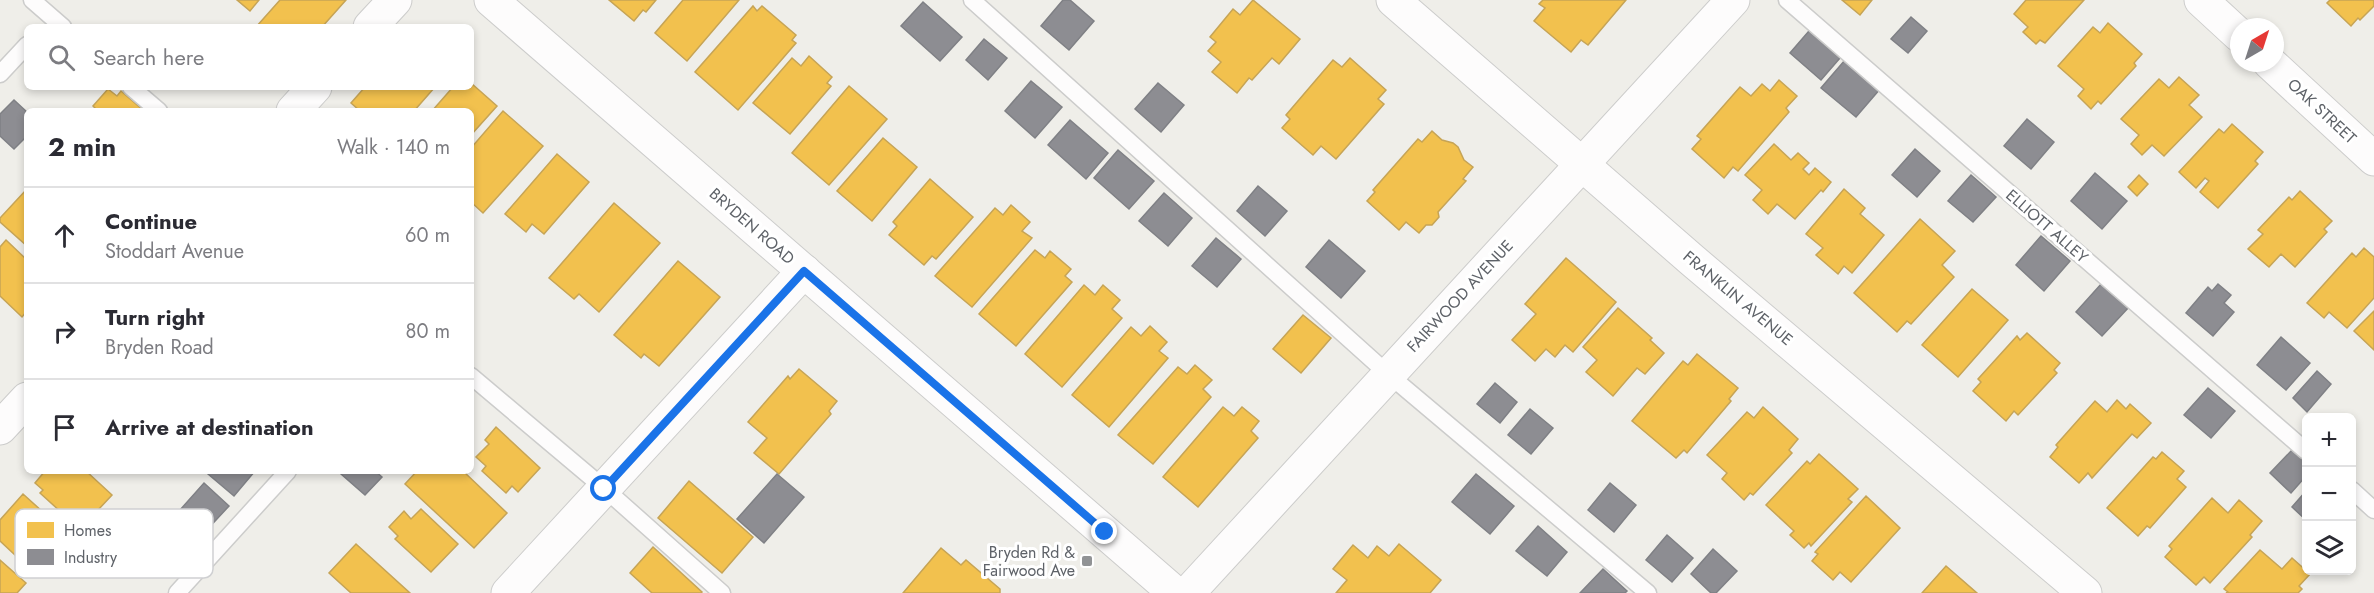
<!DOCTYPE html>
<html lang="en">
<head>
<meta charset="utf-8">
<style>
	:root { --surface:#fff; --page:#f2f2f3; --text:#2b2b33; --muted:#7c7c81; --line:#e1e1e2 }
	body { margin:0; font-family:Jost,sans-serif; background:var(--page); color:var(--text) }
	.controls { position:absolute; right:18px; bottom:18px; display:grid; overflow:hidden; border-radius:9px; box-shadow:0 3px 9px #0003 }
	.controls button { width:54px; height:54px; display:grid; place-items:center; padding:0; border:0; border-bottom:2px solid var(--line); background:var(--surface); color:var(--text); font:30px sans-serif }
	.compass { position:absolute; left:2230px; top:18px; width:54px; height:54px; border-radius:50%; background:var(--surface); box-shadow:0 3px 9px #0003; rotate:39deg }
	.stop { position:absolute; width:18px; height:18px; margin:-14px; border:4px solid #1a73e8; border-radius:50%; background:#fff }
	.stop.end { background:#1a73e8; border-color:#fff; box-shadow:0 2px 6px #0008 }
	.list { margin:0; padding:0; list-style:none }
	h2 { display:flex; justify-content:space-between; align-items:center; height:78px; margin:0; padding:0 24px; font-size:26px }
	h2 small { font-size:20px; font-weight:400; color:var(--muted) }
	.list li { display:grid; grid-template-columns:39px 1fr auto; gap:18px; align-items:center; box-sizing:border-box; height:96px; padding:0 24px; border-top:2px solid var(--line) }
	.list b { display:block; font-size:22px; white-space:nowrap }
	.list p { margin:0; font-size:20px; white-space:nowrap; color:var(--muted) }
	.list em { font-size:20px; font-style:normal; color:var(--muted) }
	.icon { flex:none; width:33px; height:33px; fill:none; stroke:currentColor; stroke-width:2; stroke-linecap:round; stroke-linejoin:round }
	.map { position:relative; flex:none; width:2374px; height:593px; overflow:hidden }
	.search { position:absolute; background:var(--surface); box-shadow:0 3px 9px #0003; left:24px; top:24px; width:450px; height:66px; display:flex; align-items:center; gap:15px; box-sizing:border-box; padding:0 21px; border-radius:9px; color:var(--muted); font-size:22px }
	.panel { position:absolute; background:var(--surface); box-shadow:0 3px 9px #0003; left:24px; top:108px; width:450px; height:366px; border-radius:9px }
	.map>svg:first-child { display:block }
</style>
</head>
<body>
<div class="map">
<svg width="2374" height="593" viewBox="0 0 2374 593">
	<rect width="100%" height="100%" fill="#efeee9"/>
	<!-- homes -->
	<g fill="#f2c14e" stroke="#c6a456" stroke-width="1.5">
		<path d="M237,0h22l-9,11z"/>
		<path d="M280,0h66l-24,27h-66z"/>
		<path d="M609,0h47l-10,12 -3,-2 -9,11z"/>
		<path d="M683,0h56l-52,61 -32,-28z"/>
		<path d="M1253,0l47,39 -21,25 -7,-6 -20,22 -3,-2 -12,15 -25,-21 9,-10 -13,-11 8,-9 -6,-5 23,-28 7,6z"/>
		<path d="M1543,0h83l-38,45 -7,-5 -10,12 -37,-31 11,-13 -6,-4z"/>
		<path d="M1842,0h30l-12,15z"/>
		<path d="M2026,0h58l-39,43 -5,-3 -4,4 -13,-12 5,-5 -14,-13z"/>
		<path d="M2330,0h44v6l-14,14 -2,-2 -7,8 -24,-23z"/>
		<path d="M753,6l4,5 5,-5 34,29 -4,5 4,3 -58,67 -43,-38z"/>
		<path d="M2108,23l34,31 -8,9 2,3 -35,38 -3,-3 -7,8 -13,-13 6,-7 -26,-23 35,-39 7,6z"/>
		<path d="M809,56l23,21 -5,6 4,3 -41,48 -37,-31 39,-45 9,8z"/>
		<path d="M1350,58l36,32 -8,9 6,5 -48,55 -15,-13 -8,9 -31,-27 8,-9 -4,-4 47,-55 9,7z"/>
		<path d="M2179,77l20,18 -10,10 13,12 -38,39 -12,-11 -10,10 -11,-11 8,-9 -18,-16 38,-40 10,9z"/>
		<path d="M1779,80l18,16 -11,12 3,4 -51,59 -5,-4 -9,11 -32,-29 9,-10 -4,-3 43,-49 11,9 11,-12 8,7z"/>
		<path d="M471,83l26,23 -26,29v-24h-39l21,-24h18z"/>
		<path d="M849,86l38,33 -58,66 -37,-32z"/>
		<path d="M365,87h70l-21,24h-54l-9,-8z"/>
		<path d="M108,89l9,7 4,-5 23,20h-46l-5,-5z"/>
		<path d="M503,111l40,35 -60,67 -12,-11v-54z"/>
		<path d="M2232,124l31,28 -8,9 3,3 -40,44 -18,-16 9,-11 -4,-3 -9,10 -17,-16 40,-43 5,4z"/>
		<path d="M1432,131l10,9 11,3 5,4 6,13 9,7 -10,12 3,2 -28,31 1,5 -7,8h-6l-7,8 -13,-11 -7,8 -32,-29 8,-9 -2,-2 45,-51 4,3z"/>
		<path d="M883,138l34,29 -45,54 -35,-30z"/>
		<path d="M1774,144l17,16 7,-7 11,10 -6,6 6,6 6,-7 16,14 -8,10 -2,-2 -26,29 -18,-15 -9,10 -15,-14 9,-10 -17,-15z"/>
		<path d="M557,154l32,28 -45,52 -12,-10 -6,8 -21,-18z"/>
		<path d="M2139,175l9,9 -11,12 -9,-9z"/>
		<path d="M930,179l43,38 -37,42 -4,-3 -8,9 -35,-30 8,-9 -4,-4z"/>
		<path d="M27,189v57l-27,-24v-4z"/>
		<path d="M1844,189l21,19 -5,6 24,21 -32,38 -8,-7 -6,8 -22,-19 7,-7 -17,-14z"/>
		<path d="M2300,191l32,30 -8,8 3,3 -32,35 -14,-13 -12,13 -21,-18 15,-15 -5,-4 31,-33 3,3z"/>
		<path d="M614,203l46,40 -61,69 -20,-18 -5,5 -25,-21z"/>
		<path d="M1011,205l19,17 -8,9 10,7 -60,69 -37,-31 60,-68 8,7z"/>
		<path d="M1920,219l35,32 -13,14 12,12 -43,47 -4,-3 -10,11 -43,-39z"/>
		<path d="M6,240l21,20v51l-5,6 -22,-21v-49z"/>
		<path d="M2364,248l10,9v41l-27,30 -18,-16 -5,6 -17,-15 45,-50 4,4z"/>
		<path d="M1035,250l10,8 5,-7 21,18 -6,7 7,6 -56,64 -37,-32z"/>
		<path d="M1566,258l50,44 -43,50 -8,-7 -10,12 -9,-8 -11,12 -23,-21 24,-26 -11,-10z"/>
		<path d="M678,261l42,36 -61,69 -15,-12 -3,4 -27,-23z"/>
		<path d="M1084,285l11,10 8,-10 17,15 -8,9 10,9 -60,69 -37,-33z"/>
		<path d="M1972,289l36,31 -50,57 -36,-32z"/>
		<path d="M1618,308l34,30 -2,2 14,13 -19,21 -8,-6 -24,28 -27,-24 11,-12 -14,-13z"/>
		<path d="M2374,311v39l-20,-19z"/>
		<path d="M1303,315l28,23 -30,35 -28,-24z"/>
		<path d="M1150,326l17,16 -8,9 9,7 -59,69 -37,-32 59,-68 10,9z"/>
		<path d="M2027,333l33,30 -6,7 3,3 -39,42 -4,-4 -8,10 -33,-30 8,-9 -3,-3 39,-43 3,4z"/>
		<path d="M1697,354l41,34 -9,11 2,2 -44,52 -3,-3 -8,8 -44,-37 51,-60 5,4z"/>
		<path d="M1195,365l17,15 -9,9 8,8 -58,67 -35,-29 60,-68 9,7z"/>
		<path d="M799,369l38,32 -8,10 2,3 -52,60 -25,-21 13,-15 -19,-16 40,-46 2,3z"/>
		<path d="M2117,400l9,9 4,-5 21,19 -14,15 -5,-4 -40,44 -4,-5 -9,10 -29,-26 8,-10 -2,-2 39,-44 12,11z"/>
		<path d="M1223,407l11,9 8,-9 17,14 -8,10 7,7 -60,69 -35,-30z"/>
		<path d="M1763,407l35,32 -9,11 3,3 -39,42 -3,-2 -6,7 -22,-21 5,-6 -20,-18 40,-43 7,6z"/>
		<path d="M496,427l44,41 -22,24 -6,-6 -6,7 -24,-22 4,-5 -10,-9 13,-13 -4,-4z"/>
		<path d="M2162,452l22,19 -7,8 9,8 -36,41 -3,-2 -9,10 -31,-28 46,-51 3,2z"/>
		<path d="M1819,454l39,35 -10,10 4,3 -41,44 -2,-3 -5,5 -14,-13 4,-4 -28,-26 41,-44 3,3z"/>
		<path d="M45,471h41l26,24 -14,15 14,14 -17,19 -55,-50 3,-3 -8,-7z"/>
		<path d="M417,471h46l44,42 -33,35 -69,-64z"/>
		<path d="M689,481l64,56 -31,36 -64,-55z"/>
		<path d="M23,494l41,37 -21,23 3,3 -11,12 -4,-4 -2,3 -29,-27v-21z"/>
		<path d="M1866,496l34,32 -49,54 -11,-10 -7,8 -21,-19 6,-7 -3,-2z"/>
		<path d="M2212,498l16,15 11,-13 23,21 -12,14 2,2 -42,46 -6,-6 -8,8 -31,-28 7,-8 -3,-3z"/>
		<path d="M421,509l37,35 -27,28 -36,-33 3,-3 -9,-9 15,-16 7,8z"/>
		<path d="M356,544l54,49h-59l-22,-20z"/>
		<path d="M1399,544l42,36 -11,13h-94l11,-13 -14,-11 20,-24 15,13 9,-12 12,10z"/>
		<path d="M653,547l49,45 -1,1h-49l-22,-20z"/>
		<path d="M941,548l20,17 5,-5 34,29v4h-97z"/>
		<path d="M2260,550l22,19 10,-11 18,16 -11,12 3,3 -4,4h-72l2,-1 -4,-3z"/>
		<path d="M0,560l26,23 -9,10h-17z"/>
		<path d="M1946,566l31,27h-55z"/>
	</g>
	<!-- industry -->
	<g fill="#8d8d92" stroke="#7f8085" stroke-width="1.5">
		<path d="M1063,0h7l24,21 -25,29 -28,-24z"/>
		<path d="M923,2l39,35 -22,24 -39,-35z"/>
		<path d="M1911,17l16,14 -19,22 -17,-14z"/>
		<path d="M1815,24l31,27 -25,29 -31,-27z"/>
		<path d="M984,39l23,19 -19,22 -22,-20z"/>
		<path d="M1845,60l35,29 -24,28 -35,-29z"/>
		<path d="M1031,81l31,26 -27,31 -30,-27z"/>
		<path d="M1158,83l26,22 -23,27 -26,-23z"/>
		<path d="M14,100l13,12v24l-13,13 -14,-13v-22z"/>
		<path d="M2027,119l27,23 -23,27 -27,-23z"/>
		<path d="M1070,120l38,33 -22,26 -38,-34z"/>
		<path d="M1915,149l25,22 -23,26 -25,-22z"/>
		<path d="M1118,150l36,31 -25,28 -35,-31z"/>
		<path d="M2095,173l32,28 -25,28 -31,-28z"/>
		<path d="M1971,175l25,22 -23,25 -25,-21z"/>
		<path d="M1258,186l29,25 -22,25 -28,-25z"/>
		<path d="M1164,193l28,25 -24,28 -29,-25z"/>
		<path d="M2041,236l29,25 -26,30 -28,-26z"/>
		<path d="M1216,238l25,21 -24,28 -25,-21z"/>
		<path d="M1329,240l36,31 -24,27 -35,-31z"/>
		<path d="M2102,283l27,24 -27,29 -26,-24z"/>
		<path d="M2218,284l13,11 -7,8 10,9 -21,24 -27,-23 22,-26 4,4z"/>
		<path d="M2281,337l29,26 -24,27 -29,-25z"/>
		<path d="M2317,371l14,13 -24,28 -14,-14z"/>
		<path d="M1495,383l22,19 -17,21 -23,-19z"/>
		<path d="M2208,388l27,23 -24,27 -27,-23z"/>
		<path d="M1530,409l23,19 -22,26 -23,-19z"/>
		<path d="M2292,450l14,13v13l-15,17 -21,-20z"/>
		<path d="M211,471h44l-21,25 -26,-22z"/>
		<path d="M344,471h31l7,6 -17,18 -24,-21z"/>
		<path d="M777,474l27,23 -40,46 -27,-24z"/>
		<path d="M1476,474l38,32 -24,28 -38,-32z"/>
		<path d="M204,483l25,23 -25,27 -24,-23z"/>
		<path d="M1610,483l26,22 -22,27 -26,-22z"/>
		<path d="M2306,491v29l-14,-13z"/>
		<path d="M1538,526l29,26 -20,24 -31,-25z"/>
		<path d="M1667,535l26,23 -21,24 -26,-22z"/>
		<path d="M1713,549l24,22 -21,22h-5l-20,-19z"/>
		<path d="M1603,569l24,22 -2,2h-45z"/>
	</g>
	<g fill="none" stroke-linecap="round" stroke-linejoin="round">
		<defs>
			<g id="service">
				<path d="M32,0l31,27"/>
				<path d="M972,0l416,374 260,219"/>
				<path d="M1787,0l519,451"/>
				<path d="M0,74l27,-29"/>
				<path d="M131,87l28,24"/>
				<path d="M471,376l134,113 117,104"/>
				<path d="M2352,490l22,20"/>
				<path d="M177,593l111,-122"/>
			</g>
			<g id="minor">
				<path d="M491,0l684,593"/>
				<path d="M1393,0l299,260 393,333"/>
				<path d="M2201,0l38,35"/>
				<path d="M370,27l25,-27"/>
				<path d="M2270,63l104,96"/>
				<path d="M293,111l22,-24"/>
				<path d="M0,428l27,-29"/>
				<path d="M508,593l296,-322"/>
				<path d="M1188,593l545,-593"/>
			</g>
		</defs>
		<!-- service casing -->
		<use href="#service" stroke="#cccccb" stroke-width="19"/>
		<!-- minor casing -->
		<use href="#minor" stroke="#cccccb" stroke-width="35"/>
		<!-- service -->
		<use href="#service" stroke="#fdfcfc" stroke-width="16"/>
		<!-- minor -->
		<use href="#minor" stroke="#fdfcfc" stroke-width="33"/>
	</g>
	<g fill="none" stroke-linecap="round" stroke-linejoin="round">
		<!-- route -->
		<path stroke="#1a73e8" stroke-width="8" d="M604,489l200,-218 301,261"/>
	</g>
	<!-- markers -->
	<rect fill="#919395" stroke="#fff" stroke-width="2" x="1081" y="555" width="12" height="12" rx="3"/>
	<g text-anchor="middle" dominant-baseline="central" stroke-width="6" stroke-linejoin="round" paint-order="stroke">
		<!-- street labels -->
		<g font-size="16" fill="#5e6268" stroke="#fff">
			<text transform="translate(2322 111) rotate(43)">OAK STREET</text>
			<text transform="translate(752 226) rotate(41)">BRYDEN ROAD</text>
			<text transform="translate(2047 226) rotate(41)">ELLIOTT ALLEY</text>
			<text transform="translate(1460 296) rotate(-47)">FAIRWOOD AVENUE</text>
			<text transform="translate(1738 298) rotate(40)">FRANKLIN AVENUE</text>
		</g>
		<!-- poi labels -->
		<g font-size="16" fill="#5e6268" stroke="#fff" text-anchor="end">
			<text x="1075" y="552">Bryden Rd &amp;<tspan x="1075" dy="18">Fairwood Ave</tspan></text>
		</g>
	</g>
	<!-- legend -->
	<rect x="15" y="509" width="198" height="69" rx="9" fill="#fff" stroke="#cfd0d2" stroke-width="1.5"/>
	<rect x="27" y="522" width="27" height="16" fill="#f2c14e"/>
	<rect x="27" y="549" width="27" height="16" fill="#8d8d92"/>
	<g font-size="16" fill="#5e6268">
		<text x="64" y="536">Homes</text>
		<text x="64" y="563">Industry</text>
	</g>
</svg>
<div class="controls">
<button>+</button>
<button>−</button>
<button><svg class="icon" aria-label="layers" viewBox="0 0 24 24"><path d="M12 4l9 5-9 5-9-5zM3 14l9 5 9-5"/></svg></button>
</div>
<svg class="compass" viewBox="-18 -18 36 36"><path d="M0-13l5 13h-10z" fill="#e53935"/><path d="M0 13l5-13h-10z" fill="#7c7c81"/></svg>
<div class="stop" style="left:604px;top:489px"></div>
<div class="stop end" style="left:1105px;top:532px"></div>
<div class="search"><svg class="icon" aria-label="search" viewBox="0 0 24 24"><circle cx="10" cy="10" r="6"/><path d="M15 15l6 6"/></svg>Search here</div>
<section class="panel">
<h2>2 min<small>Walk · 140 m</small></h2>
<ul class="list">
<li><svg class="icon" aria-label="ahead" viewBox="0 0 24 24"><path d="M12 20V5M6 11l6-6 6 6"/></svg><div><b>Continue</b><p>Stoddart Avenue</p></div><em>60 m</em></li>
<li><svg class="icon" aria-label="right" viewBox="0 0 24 24"><path d="M7 20v-9h11M14 6l5 5-5 5"/></svg><div><b>Turn right</b><p>Bryden Road</p></div><em>80 m</em></li>
<li><svg class="icon" aria-label="arrive" viewBox="0 0 24 24"><path d="M6 21V4h12l-3 4 3 4H6"/></svg><div><b>Arrive at destination</b></div></li>
</ul>
</section>
</div>
</body>
</html>
